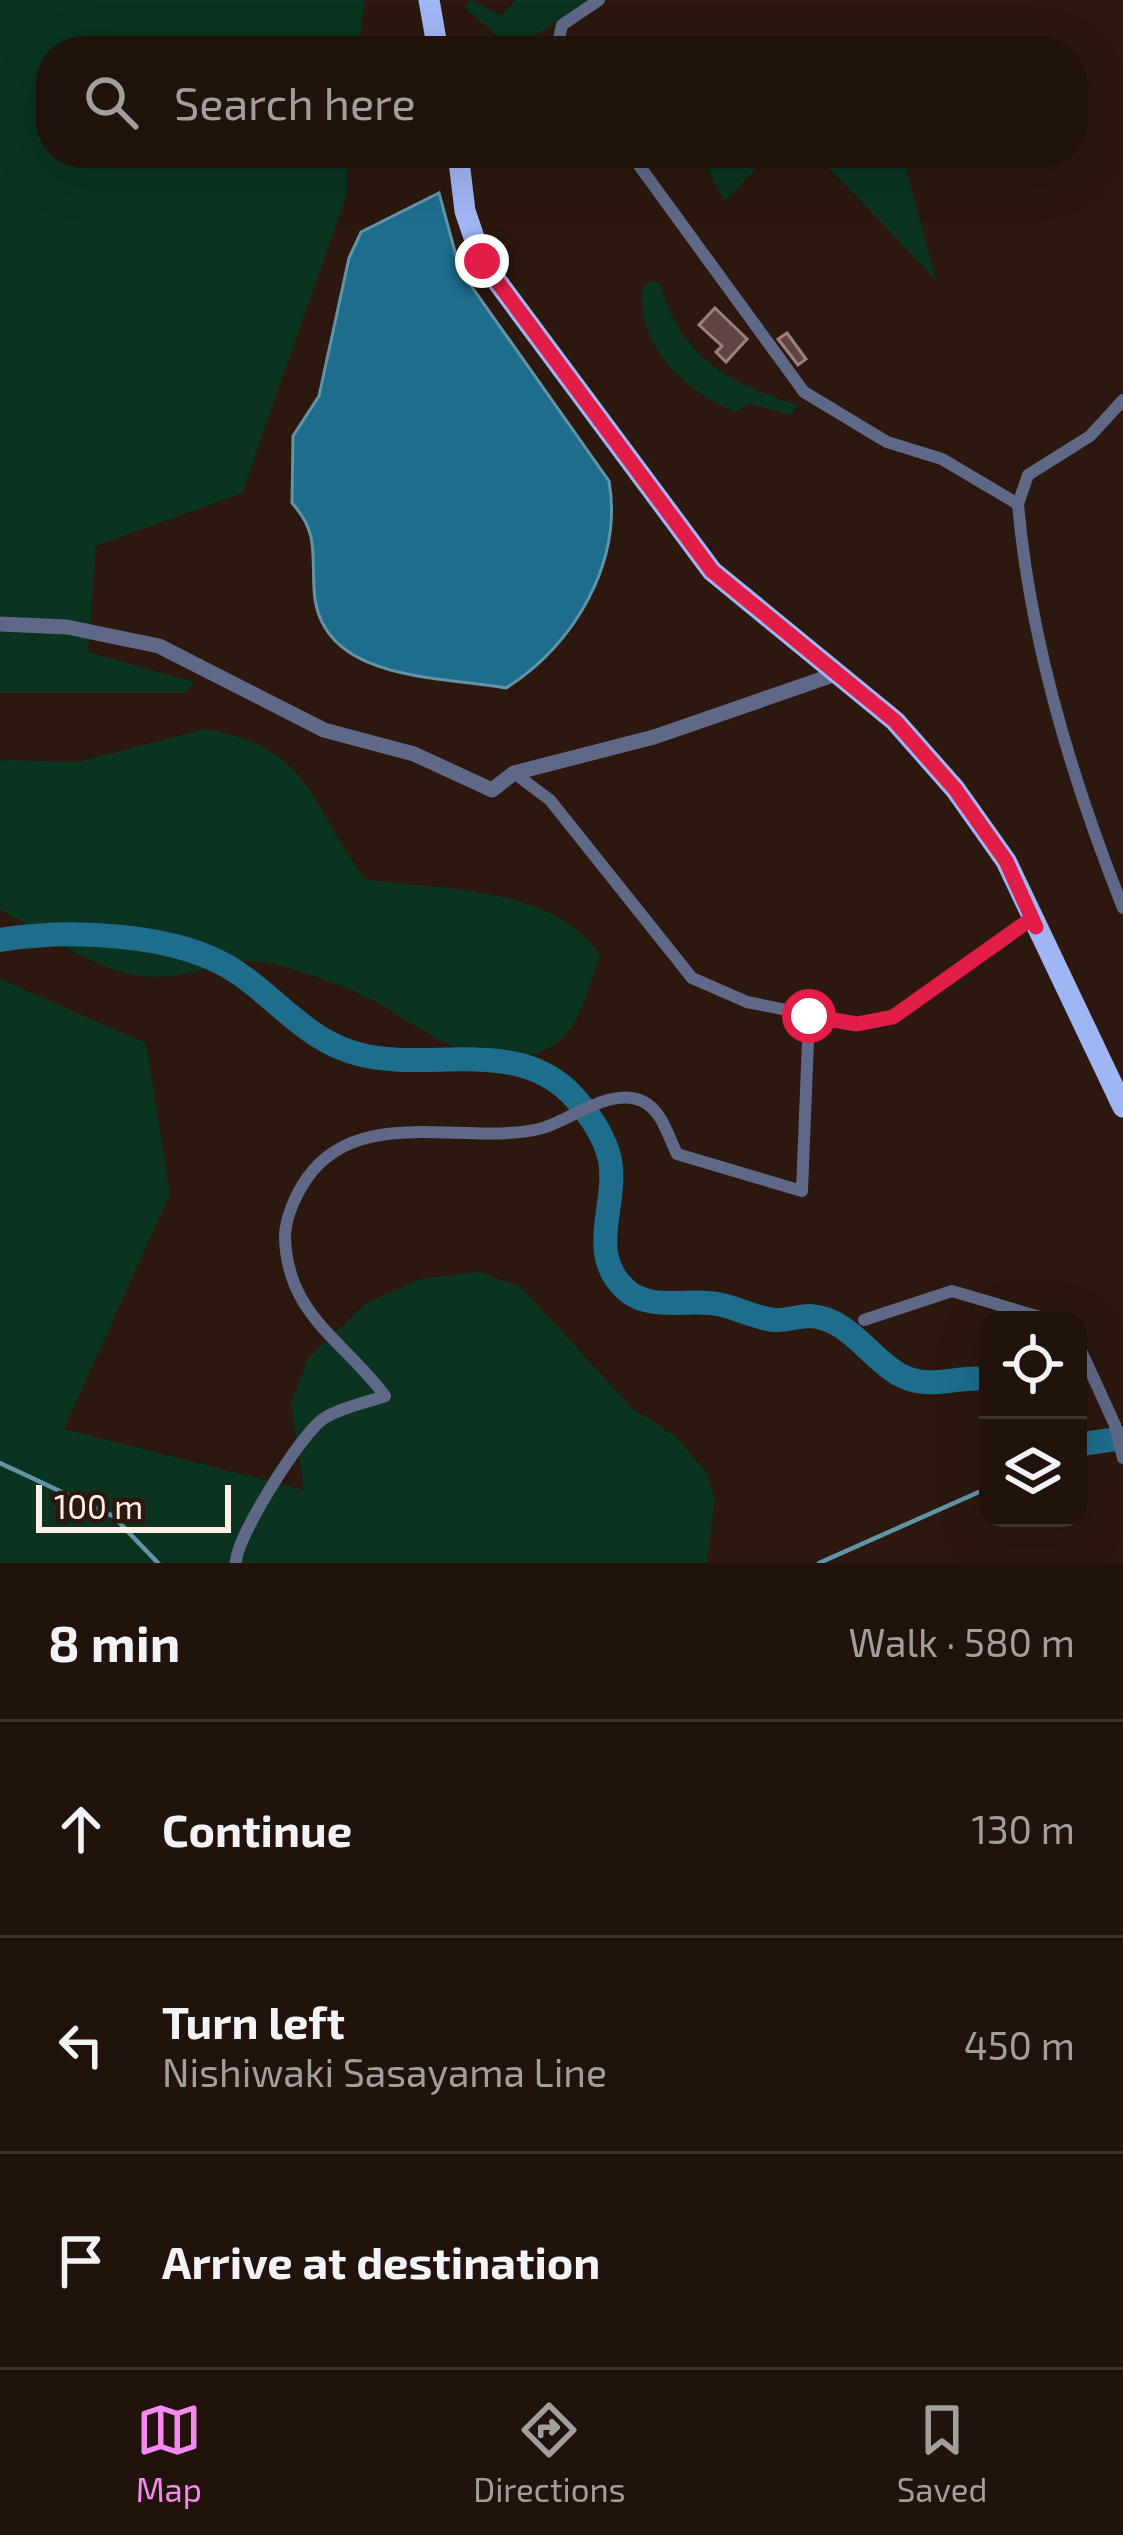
<!DOCTYPE html>
<html lang="en">
<head>
<meta charset="utf-8">
<style>
	:root { --surface:#21120b; --page:#2d2019; --text:#f1f3f6; --muted:#a29e9d; --line:#3e322c; --accent:#f589ef }
	body { margin:0; font-family:"Exo 2",sans-serif; background:var(--page); color:var(--text) }
	.controls { position:absolute; right:36px; bottom:36px; display:grid; overflow:hidden; border-radius:24px; box-shadow:0 12px 48px #0002 }
	.controls button { width:108px; height:108px; display:grid; place-items:center; padding:0; border:0; border-bottom:3px solid var(--line); background:var(--surface); color:var(--text); font:60px sans-serif }
	.scale { position:absolute; left:36px; bottom:30px; width:195px; box-sizing:border-box; padding-left:12px; border:6px solid #fff0ea; border-top:0; font-size:33px; line-height:42px; white-space:nowrap; color:#fff0ea; -webkit-text-stroke:9px #2c180f; paint-order:stroke }
	.stop { position:absolute; width:36px; height:36px; margin:-27px; border:9px solid #e11d48; border-radius:50%; background:#fff }
	.stop.end { background:#e11d48; border-color:#fff; box-shadow:0 3px 12px #0008 }
	.list { margin:0; padding:0; list-style:none }
	h2 { display:flex; justify-content:space-between; align-items:center; height:156px; margin:0; padding:0 48px; font-size:51px }
	h2 small { font-size:39px; font-weight:400; color:var(--muted) }
	.list li { display:grid; grid-template-columns:78px 1fr auto; gap:36px; align-items:center; box-sizing:border-box; height:216px; padding:0 48px; border-top:3px solid var(--line) }
	.list b { display:block; font-size:45px; white-space:nowrap }
	.list p { margin:0; font-size:39px; white-space:nowrap; color:var(--muted) }
	.list em { font-size:39px; font-style:normal; color:var(--muted) }
	.icon { flex:none; width:66px; height:66px; fill:none; stroke:currentColor; stroke-width:2; stroke-linecap:round; stroke-linejoin:round }
	.map { position:relative; flex:none; width:1123px; height:1563px; overflow:hidden }
	.search { position:absolute; background:var(--surface); box-shadow:0 12px 48px #0002; left:36px; right:36px; top:36px; height:132px; display:flex; align-items:center; gap:30px; box-sizing:border-box; padding:0 42px; border-radius:48px; color:var(--muted); font-size:45px }
	.sheet { height:804px; background:var(--surface) }
	nav { display:flex; justify-content:space-around; align-items:center; box-sizing:border-box; height:168px; border-top:3px solid var(--line); background:var(--surface); font-size:33px; color:var(--muted) }
	nav a { display:grid; justify-items:center; gap:6px }
	nav .on { color:var(--accent) }
	.map>svg:first-child { display:block }
</style>
</head>
<body>
<div class="map">
<svg width="1123" height="1563" viewBox="0 0 1123 1563">
	<rect width="100%" height="100%" fill="#2c180f"/>
	<!-- green -->
	<g fill="#0a3320">
		<path d="M0,0h365l-7,51h-307v102h296v41l-105,299 -146,53 -8,106 106,30 -9,11h-185z"/>
		<path d="M472,0l29,15 15,-15h75l-60,38 -29,2 -38,-33z"/>
		<path d="M699,153h84l-23,11 -35,38z"/>
		<path d="M815,153h87l34,127z"/>
		<path d="M651,281l9,3c23,76 66,97 137,121l-5,10 -43,-11 -13,8c-52,-21 -101,-68 -93,-126z"/>
		<path d="M205,729c106,17 105,76 160,150 77,12 185,5 235,76 -13,34 -21,85 -60,97 -69,22 -112,-22 -168,-52 -26,-14 -93,-39 -122,-39 -30,0 -61,16 -91,16 -57,1 -110,-42 -159,-67v-150l78,2z"/>
		<path d="M0,979l146,64 24,151 -106,235 240,61 -13,-87 18,-46 58,-54 53,-24 60,-7 41,15 111,121 43,28 31,36 9,27 -8,64h-707z"/>
	</g>
	<!-- water -->
	<path fill="#1e6d8c" stroke="#6294a8" stroke-width="3" d="M439,193l21,77 149,211c14,80 -34,164 -103,207 -70,-12 -189,-7 -192,-100 -2,-37 4,-56 -22,-85l1,-67 26,-40 30,-138 12,-26z"/>
	<g fill="none" stroke-linecap="round" stroke-linejoin="round">
		<!-- stream -->
		<g stroke="#6294a8" stroke-width="4.5">
			<path d="M1078,1445l4,-1"/>
			<path d="M0,1463l113,53 45,47"/>
			<path d="M819,1563l169,-75"/>
		</g>
		<!-- river -->
		<g stroke="#1e6d8c" stroke-width="24">
			<path d="M0,940c69,-11 179,-8 238,33 41,28 70,68 120,81 71,19 160,-19 216,43 15,17 31,40 36,63 8,45 -24,92 15,129 25,24 67,8 97,16 18,4 33,13 52,15 12,1 24,-4 36,-4 39,2 59,42 90,59 30,16 58,0 88,4"/>
			<path d="M1078,1439l4,5 41,-6"/>
		</g>
	</g>
	<!-- building -->
	<g fill="#5e4544" stroke="#9c7f7e" stroke-width="3">
		<path d="M715,308l32,31 -21,23 -10,-10 6,-6 -23,-21z"/>
		<path d="M787,333l19,26 -8,6 -20,-26z"/>
	</g>
	<g fill="none" stroke-linecap="round" stroke-linejoin="round">
		<!-- minor -->
		<g stroke="#5f6987" stroke-width="12">
			<path d="M556,51l6,-26 37,-25"/>
			<path d="M630,153l174,239 83,50 55,17 76,45"/>
			<path d="M1123,400l-33,36 -62,39 -10,29c12,138 54,276 105,404"/>
			<path d="M514,773l36,27 142,178 55,24 110,22 36,-7 138,-98 3,6"/>
			<path d="M864,1320l88,-29 98,29"/>
			<path d="M1078,1344l37,81 8,33"/>
			<path d="M236,1563c-1,-24 65,-129 87,-144 17,-11 42,-16 62,-23 -40,-55 -98,-80 -100,-159 0,-19 11,-43 22,-59 52,-74 156,-32 232,-49 30,-7 71,-43 103,-28 20,9 26,35 35,53l125,37 7,-175"/>
		</g>
		<!-- tertiary -->
		<path stroke="#5f6987" stroke-width="15" d="M0,624l67,3 92,19 165,84 90,24 78,36 22,-17 140,-36 185,-64"/>
		<!-- primary -->
		<g stroke="#a0b5f4" stroke-width="21">
			<path d="M429,0l9,51"/>
			<path d="M458,153l7,58 17,50 230,310 183,150 60,68 51,72 117,246"/>
		</g>
	</g>
	<g fill="none" stroke-linecap="round" stroke-linejoin="round">
		<!-- route -->
		<path stroke="#e11d48" stroke-width="15" d="M482,261l230,310 183,150 60,68 51,72 30,66 -5,-8 -138,98 -36,7 -48,-8"/>
	</g>
</svg>
<div class="controls">
<button><svg class="icon" aria-label="locate" viewBox="0 0 24 24"><circle cx="12" cy="12" r="6"/><path d="M12 2v4M12 18v4M2 12h4M18 12h4"/></svg></button>
<button><svg class="icon" aria-label="layers" viewBox="0 0 24 24"><path d="M12 4l9 5-9 5-9-5zM3 14l9 5 9-5"/></svg></button>
</div>
<div class="scale">100 m</div>
<div class="stop" style="left:809px;top:1016px"></div>
<div class="stop end" style="left:482px;top:261px"></div>
<div class="search"><svg class="icon" aria-label="search" viewBox="0 0 24 24"><circle cx="10" cy="10" r="6"/><path d="M15 15l6 6"/></svg>Search here</div>
</div>
<section class="sheet">
<h2>8 min<small>Walk · 580 m</small></h2>
<ul class="list">
<li><svg class="icon" aria-label="ahead" viewBox="0 0 24 24"><path d="M12 20V5M6 11l6-6 6 6"/></svg><div><b>Continue</b></div><em>130 m</em></li>
<li><svg class="icon" aria-label="left" viewBox="0 0 24 24"><path d="M17 20v-9H6M10 6l-5 5 5 5"/></svg><div><b>Turn left</b><p>Nishiwaki Sasayama Line</p></div><em>450 m</em></li>
<li><svg class="icon" aria-label="arrive" viewBox="0 0 24 24"><path d="M6 21V4h12l-3 4 3 4H6"/></svg><div><b>Arrive at destination</b></div></li>
</ul>
</section>
<nav>
<a class="on"><svg class="icon" aria-label="map" viewBox="0 0 24 24"><path d="M3 6l6-2 6 2 6-2v14l-6 2-6-2-6 2zM9 4v14M15 6v14"/></svg>Map</a>
<a><svg class="icon" aria-label="directions" viewBox="0 0 24 24"><path d="M12 3l9 9-9 9-9-9zM9 14v-3h6M13 9l2 2-2 2"/></svg>Directions</a>
<a><svg class="icon" aria-label="saved" viewBox="0 0 24 24"><path d="M7 4h10v16l-5-4-5 4z"/></svg>Saved</a>
</nav>
</body>
</html>
